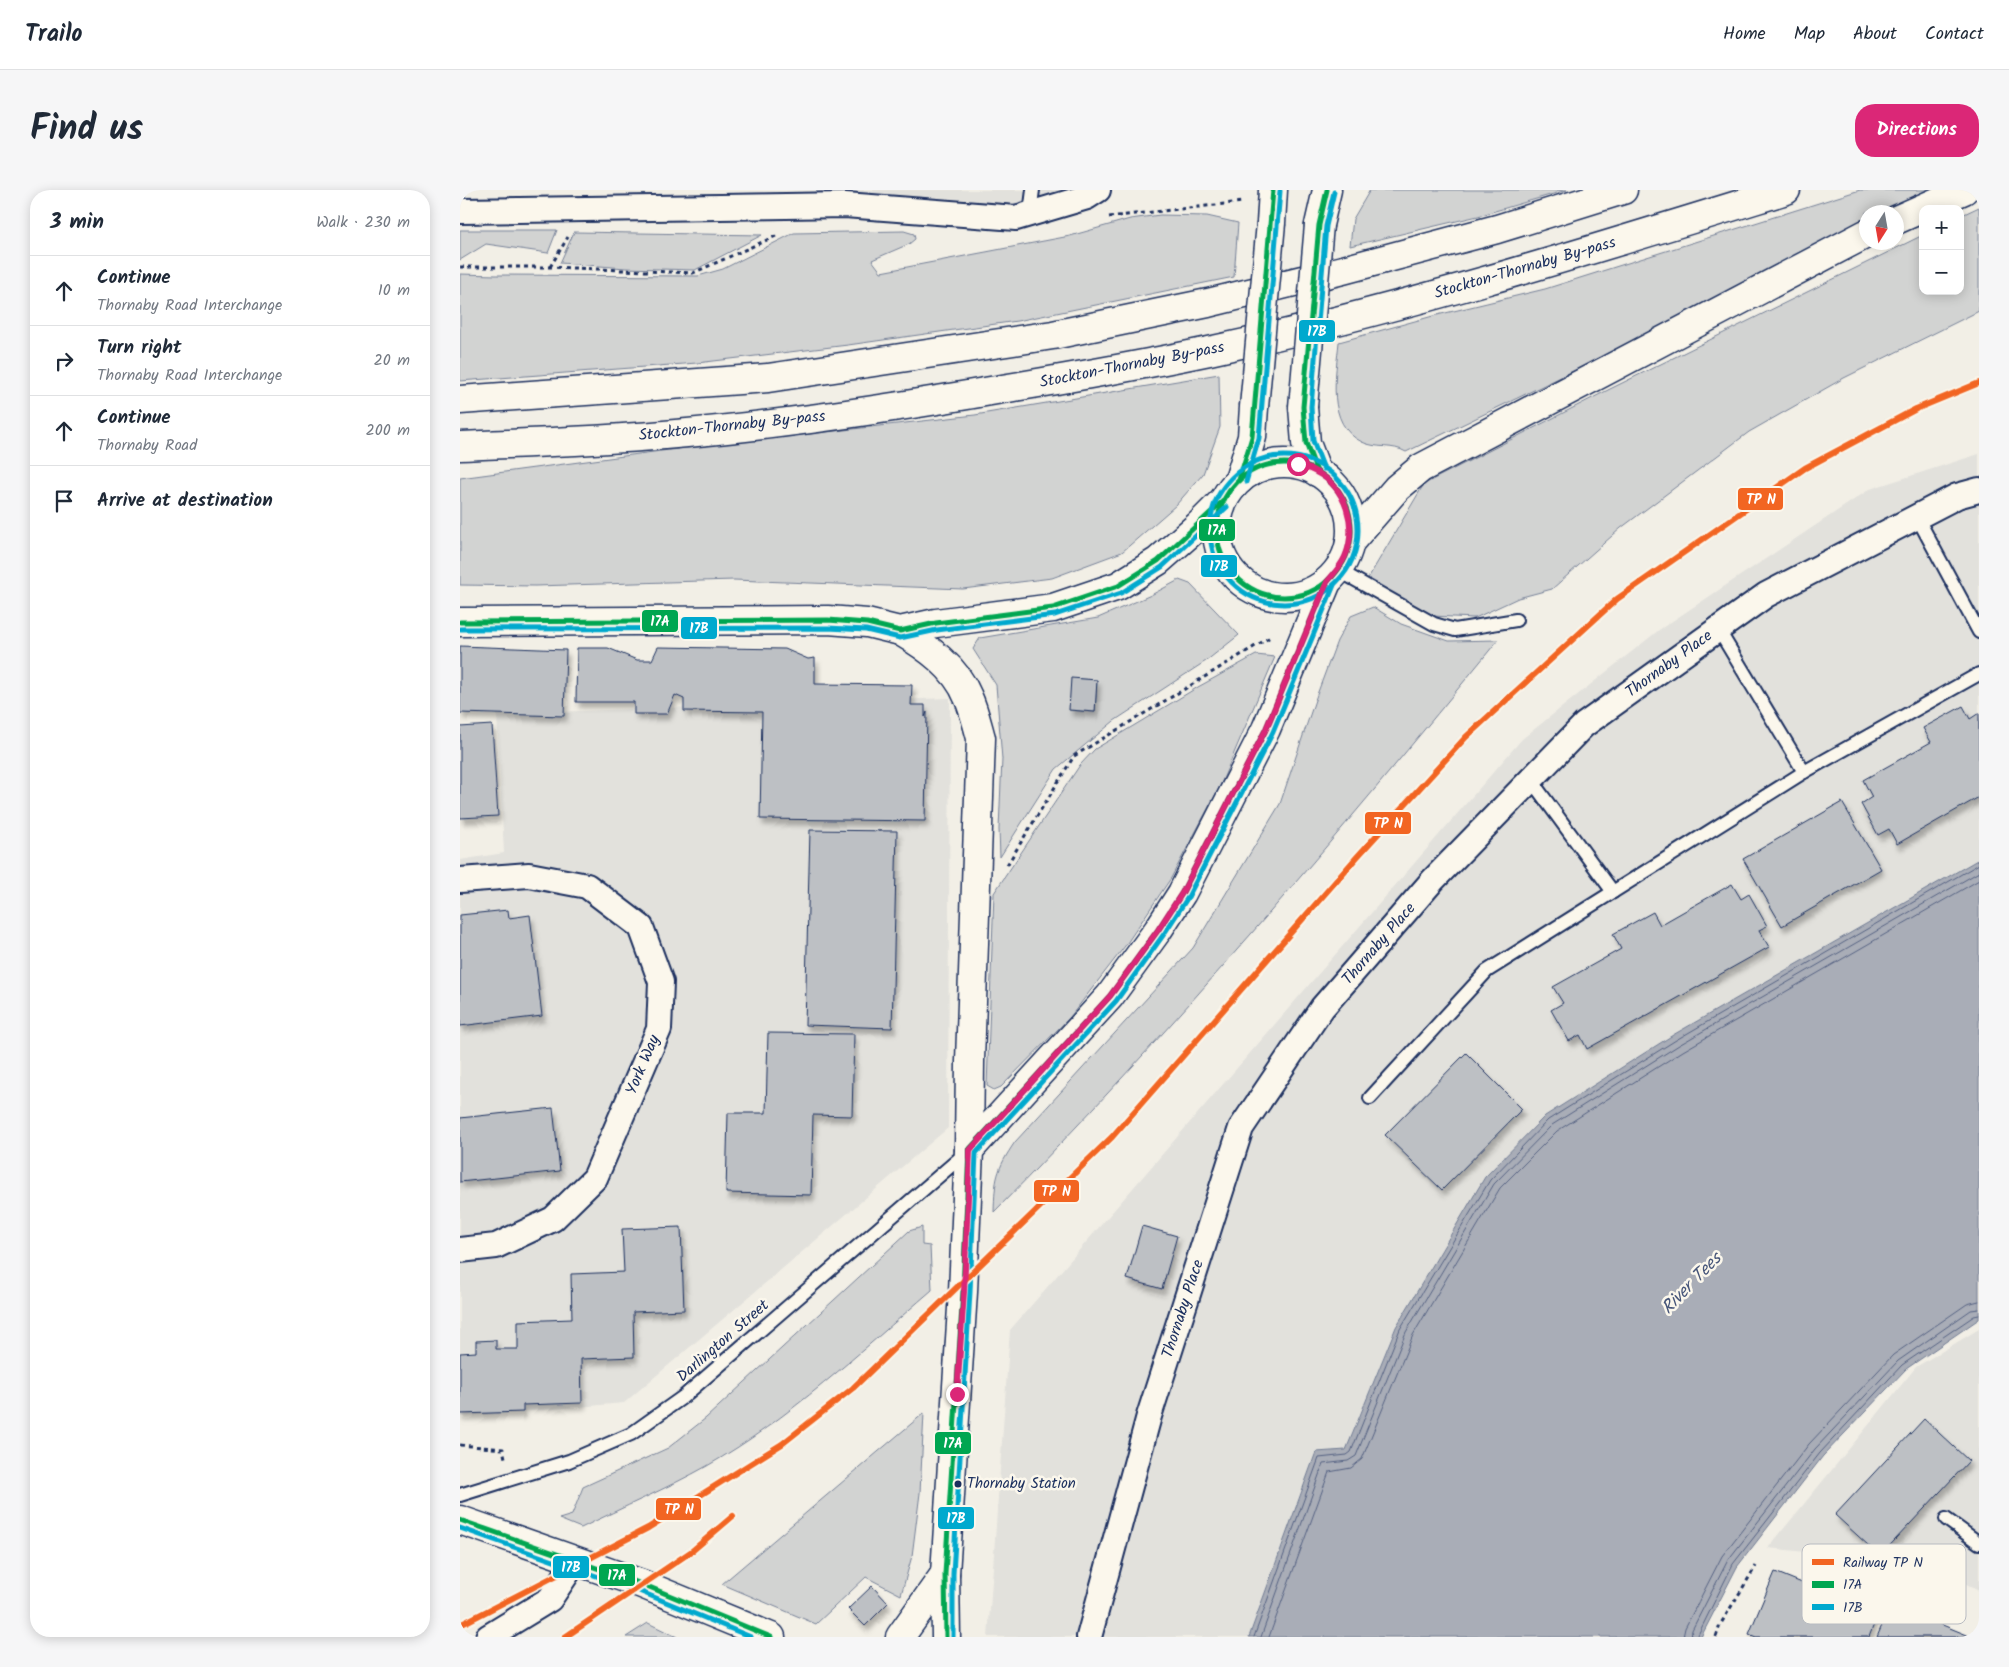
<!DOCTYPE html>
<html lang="en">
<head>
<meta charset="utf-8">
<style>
	:root { --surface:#fff; --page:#f6f6f7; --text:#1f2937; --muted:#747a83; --line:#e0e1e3; --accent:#db2777 }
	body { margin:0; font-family:Kalam,sans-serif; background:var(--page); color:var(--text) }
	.controls { position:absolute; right:15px; top:15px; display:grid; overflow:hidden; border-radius:10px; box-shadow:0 2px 12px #0003 }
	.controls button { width:45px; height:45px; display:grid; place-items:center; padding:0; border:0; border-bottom:1px solid var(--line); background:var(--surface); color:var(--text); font:25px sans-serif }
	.compass { position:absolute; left:1399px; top:15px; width:45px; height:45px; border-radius:50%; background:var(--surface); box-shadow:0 2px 12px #0003; rotate:191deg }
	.stop { position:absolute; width:15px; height:15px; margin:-11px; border:4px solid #db2777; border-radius:50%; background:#fff }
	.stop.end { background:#db2777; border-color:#fff; box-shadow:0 1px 5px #0008 }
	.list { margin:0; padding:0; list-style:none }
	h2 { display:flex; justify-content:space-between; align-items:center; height:65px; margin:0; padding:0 20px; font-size:21px }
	h2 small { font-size:16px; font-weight:400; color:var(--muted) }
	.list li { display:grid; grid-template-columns:32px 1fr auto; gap:15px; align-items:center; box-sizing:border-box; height:70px; padding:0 20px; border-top:1px solid var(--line) }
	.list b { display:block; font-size:19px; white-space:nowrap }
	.list p { margin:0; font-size:16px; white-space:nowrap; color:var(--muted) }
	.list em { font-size:16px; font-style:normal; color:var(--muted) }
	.icon { flex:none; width:28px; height:28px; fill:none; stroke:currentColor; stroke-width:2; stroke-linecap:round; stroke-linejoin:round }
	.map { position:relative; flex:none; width:1519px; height:1447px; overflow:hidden; border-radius:20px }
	header { display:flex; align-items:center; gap:30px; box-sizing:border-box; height:70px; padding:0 25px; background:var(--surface); border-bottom:1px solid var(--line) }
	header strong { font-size:24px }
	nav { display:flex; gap:28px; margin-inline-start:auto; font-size:18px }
	.intro { display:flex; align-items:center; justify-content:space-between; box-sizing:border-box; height:120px; padding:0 30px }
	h1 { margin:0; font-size:35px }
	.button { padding:12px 22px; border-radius:20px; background:var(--accent); color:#fff; font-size:18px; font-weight:700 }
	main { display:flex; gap:30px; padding:0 30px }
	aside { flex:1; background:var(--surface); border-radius:20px; box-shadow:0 2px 12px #0003 }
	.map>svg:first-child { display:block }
</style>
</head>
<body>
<header>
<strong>Trailo</strong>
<nav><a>Home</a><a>Map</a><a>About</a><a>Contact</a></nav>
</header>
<div class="intro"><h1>Find us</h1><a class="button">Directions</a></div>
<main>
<aside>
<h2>3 min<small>Walk · 230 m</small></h2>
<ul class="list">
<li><svg class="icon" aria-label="ahead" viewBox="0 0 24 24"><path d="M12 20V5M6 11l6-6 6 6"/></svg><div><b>Continue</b><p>Thornaby Road Interchange</p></div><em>10 m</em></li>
<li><svg class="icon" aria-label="right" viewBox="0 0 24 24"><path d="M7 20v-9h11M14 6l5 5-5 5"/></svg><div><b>Turn right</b><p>Thornaby Road Interchange</p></div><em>20 m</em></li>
<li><svg class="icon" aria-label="ahead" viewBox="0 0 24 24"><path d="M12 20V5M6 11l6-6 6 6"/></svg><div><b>Continue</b><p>Thornaby Road</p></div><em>200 m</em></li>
<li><svg class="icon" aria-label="arrive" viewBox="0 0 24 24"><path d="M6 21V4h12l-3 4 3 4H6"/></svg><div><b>Arrive at destination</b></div></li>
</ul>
</aside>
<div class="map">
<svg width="1519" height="1447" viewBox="0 0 1519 1447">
	<defs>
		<filter id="shadow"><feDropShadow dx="3" dy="5.5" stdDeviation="2.5" flood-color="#0004"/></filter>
	</defs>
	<rect width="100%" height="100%" fill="#f2efe6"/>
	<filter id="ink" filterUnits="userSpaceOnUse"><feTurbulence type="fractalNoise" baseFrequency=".02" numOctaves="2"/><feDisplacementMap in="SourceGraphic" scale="10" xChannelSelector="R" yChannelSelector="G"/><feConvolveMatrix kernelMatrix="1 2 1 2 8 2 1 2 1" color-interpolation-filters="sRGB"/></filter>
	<g filter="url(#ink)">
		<!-- built -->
		<g fill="#e2e1dc">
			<path d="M385,0h253l-68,23 -185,-8z"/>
			<path d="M1519,264v405l-306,176 -128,81 -59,61 -90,150 -50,123 -30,2 -67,185h-261l22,-307 512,-591 137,-109 211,-141z"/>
			<path d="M490,508l-2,430 -324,275 -164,14v-557l44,-7 -7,-139z"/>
			<path d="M1519,1139v261l-56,-26 -155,-16 148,-181z"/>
		</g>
		<!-- green -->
		<g fill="#d2d3d2" stroke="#768198" fill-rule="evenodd">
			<path d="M910,0h197l-89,26 -128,30 3,-27z"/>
			<path d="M1400,0h86l-50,22h-30v17l-460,223c-13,-8 -30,-3 -44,-10 -37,-18 -26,-68 -23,-100l94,-26 112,-27z"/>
			<path d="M1519,17v104l-135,67 -95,54 -128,96 -69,61 -34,9 -43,20 -43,-2 -65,-36 57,-96 186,-95 313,-154v56h37v-75z"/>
			<path d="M700,25l47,1 31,7 -4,54 -217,44 -169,24 -151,18 -237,18v-107l36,1 202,1 25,-7 71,-36 110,-2 10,3 1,5 -6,5 -37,16 9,12 189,-36 60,-17z"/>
			<path d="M0,40h97l-9,23 -62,-9 -26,16z"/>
			<path d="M114,42l188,3 -67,35 -69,-2 -66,-5z"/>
			<path d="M759,184l1,53 -17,47 -27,31 -54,47 -70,26 -89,11 -229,-9 -199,6 -75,-1v-107l201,-27 314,-36z"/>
			<path d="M719,390l11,4 49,51 -33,26 -92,60 -58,48 -56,88 -1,-28 3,-70 -6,-74 -23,-36 7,-11 118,-20 53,-23zM637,490l-2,32 -25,-2z"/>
			<path d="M913,417l28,17 48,17 49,-1c-161,197 -325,391 -504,572 1,-33 2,-42 21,-70l178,-194 87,-144 35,-104 22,-59 14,-25z"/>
			<path d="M796,465l19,2 -55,129 -49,92 -46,68 -55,71 -69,70 -7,3 -7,-4 7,-193 86,-128 15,-16 103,-62z"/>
			<path d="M462,1037v18l8,1 2,44c-71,61 -144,130 -225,176 -41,23 -84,41 -126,62l-22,-9 13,-4 11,-28 85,-39 38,-30 203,-187z"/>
			<path d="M464,1223l-4,80 -8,63 -11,39 -35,-18 -50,47 -94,-40z"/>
			<path d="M188,1433l29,14h-51z"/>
		</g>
		<!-- water -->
		<path fill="#a9adb7" stroke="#707b93" d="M1519,669v460l-73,50 -83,87 -86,111 -36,70h-452l67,-185 30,-2 50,-123 89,-150 60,-61 128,-81z"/>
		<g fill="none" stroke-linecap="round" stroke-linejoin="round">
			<!-- shore -->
			<g stroke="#546182" stroke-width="1">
				<path d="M794,1447l65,-179 28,-3 4,-3 49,-123 90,-149 58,-60 128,-80 303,-176"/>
				<path d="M801,1447l62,-173 25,-3 8,-5 50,-124 88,-148 58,-59 127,-80 300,-173"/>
				<path d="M809,1447l60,-165 22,-4 11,-9 51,-124 87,-147 57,-57 126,-80 296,-171"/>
				<path d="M1223,1447l2,-9 37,-72 87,-112 84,-89 74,-51 12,-3"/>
				<path d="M1231,1447l1,-7 36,-70 87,-111 83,-88 73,-51 8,-1"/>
				<path d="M1237,1447l36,-73 87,-111 82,-88 72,-49 5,-1"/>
			</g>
		</g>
		<!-- building -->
		<g fill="#bdc0c4" stroke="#1b2f5e" filter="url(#shadow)">
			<path d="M0,456l106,4 -2,66 -104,-3z"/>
			<path d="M198,457l127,2 23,10 7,-1v26l97,1 -1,20h14v12l2,-5 -2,109 -165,-2 2,-107 -78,-1v-12l-9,-4 -8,19h-33v-12h-58l1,-54h31l29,12h15z"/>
			<path d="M611,488l26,2 -2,32 -26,-2z"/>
			<path d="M1503,516l7,13 9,-6v84l-82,47 -8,-15 -11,6 -17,-31 11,-7 -9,-17 68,-38 -8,-14z"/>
			<path d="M32,535l6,91 -38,2v-91z"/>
			<path d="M1382,612l39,67 -99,57 -39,-67z"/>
			<path d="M350,640l87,1 -5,197 -87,-3z"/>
			<path d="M1272,694l9,15 8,-5 18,32 -8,4 10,17 -182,102 -7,-14 -11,6 -18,-31 12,-7 -10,-16 68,-38 -8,-15 40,-22 7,13z"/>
			<path d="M48,720l1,8 21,-3 12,101 -82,10v-111z"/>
			<path d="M308,843l86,1 -2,82 -39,-1 -2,80 -85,-2 2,-80h38z"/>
			<path d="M1006,863l56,56 -80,81 -57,-55z"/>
			<path d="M93,918l7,63 -100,11v-64z"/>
			<path d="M682,1036l35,10 -15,53 -35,-10z"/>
			<path d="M221,1037l3,83 -51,2 1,45 -53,2 1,44 -59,2v7l-63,2v-61l16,-1v-11l20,-1v9h22v-28l54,-2 -1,-45 53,-2 -2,-43z"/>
			<path d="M1464,1229l45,42 -89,95 -45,-41z"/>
			<path d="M1315,1382l103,42 -9,23h-113l-7,-3z"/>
			<path d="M412,1396l16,17 -23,23 -17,-17z"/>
			<path d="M1431,1414l81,33h-95z"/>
		</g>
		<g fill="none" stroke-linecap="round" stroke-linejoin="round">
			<defs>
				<g id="lane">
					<path d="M570,23l3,-23"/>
					<path d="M1457,327l62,115"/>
					<path d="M878,380l96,54 21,6 61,-10"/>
					<path d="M1258,439l86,143"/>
					<path d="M1071,590l82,112"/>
					<path d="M910,908l117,-127 317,-199 175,-98"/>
					<path d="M0,1305l109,-34 62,-27 52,-37 285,-246"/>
					<path d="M1486,1329l33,24"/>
				</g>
				<g id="street">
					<path d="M0,21l385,-6 171,13 71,-21 11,-7"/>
					<path d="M0,690l69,-5 58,11 54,41 20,55 -2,47 -64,149 -42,41 -57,27 -36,4"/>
					<path d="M28,1447l62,-38 26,-39"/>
					<path d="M629,1447l60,-221 92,-288 81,-120 111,-128 151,-155 182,-130 191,-99 22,-6"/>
				</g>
				<g id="primary">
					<path d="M811,33l2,-33"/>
					<path d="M859,35l8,-35"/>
					<path d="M843,217l3,36 11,29"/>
					<circle cx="824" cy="340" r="67"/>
					<path d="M779,290l13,-43 2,-30"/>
					<path d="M0,432l368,-2 39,3 33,8 36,-8 117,-15 65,-22 40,-25 41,-36 23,-23"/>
					<path d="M440,441c27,16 56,36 68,66 6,13 9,27 13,41l-11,323 -1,89 -6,142 -18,282 1,63"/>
					<path d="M509,960l141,-154 48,-66 24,-37 84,-164 61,-147"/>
					<path d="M0,1330l182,64 129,53"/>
					<path d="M440,1447l45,-63"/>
				</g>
				<g id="highway">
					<path d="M1436,30l68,-30"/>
					<path d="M0,210l308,-22 285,-43 155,-32 135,-33 154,-41 126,-39"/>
					<path d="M0,256c68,-3 136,-5 204,-11 115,-9 230,-27 344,-47 67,-11 134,-23 201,-37 195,-42 386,-102 577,-161"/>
					<path d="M890,352l47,-54 24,-20 445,-234"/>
				</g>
			</defs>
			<!-- lane casing -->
			<use href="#lane" stroke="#1b2f5e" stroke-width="16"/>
			<!-- street casing -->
			<use href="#street" stroke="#1b2f5e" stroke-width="28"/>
			<!-- primary casing -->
			<use href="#primary" stroke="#1b2f5e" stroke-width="31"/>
			<!-- highway casing -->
			<use href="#highway" stroke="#1b2f5e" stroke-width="31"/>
			<!-- path -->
			<g stroke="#1b2f5e" stroke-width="3" stroke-dasharray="4 4" stroke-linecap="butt">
				<path d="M649,27l133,-15"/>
				<path d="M0,77h90l143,6 85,-38"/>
				<path d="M90,77l18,-30"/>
				<path d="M547,675l67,-109 198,-120"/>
				<path d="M0,1255l43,4 2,9"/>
				<path d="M1256,1447l4,-12 36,-59"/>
			</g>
			<!-- lane -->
			<use href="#lane" stroke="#fbf7ec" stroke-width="12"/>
			<!-- street -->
			<use href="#street" stroke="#fbf7ec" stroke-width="24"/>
			<!-- primary -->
			<use href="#primary" stroke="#fbf7ec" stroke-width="28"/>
			<!-- highway -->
			<use href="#highway" stroke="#fbf7ec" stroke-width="28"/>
			<!-- rail -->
			<path stroke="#1b2f5e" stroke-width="4" stroke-dasharray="8 4" stroke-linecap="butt" d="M108,1447l9,-7"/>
			<defs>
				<g id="primary-bridge">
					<path d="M794,217l17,-184"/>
					<path d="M843,217l16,-182"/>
				</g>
			</defs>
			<!-- primary-bridge casing -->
			<use href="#primary-bridge" stroke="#1b2f5e" stroke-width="31" stroke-linecap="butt"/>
			<!-- primary-bridge -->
			<use href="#primary-bridge" stroke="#fbf7ec" stroke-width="28"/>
			<defs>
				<g id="bus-1">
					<circle cx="824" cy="340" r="67"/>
					<path d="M857,282l-11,-29 -3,-36 16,-182 8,-35"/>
					<path d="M779,290l13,-43 21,-247"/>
					<path d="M0,432l368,-2 39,3 33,8 36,-8 117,-15 65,-22 40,-25 64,-59"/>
					<path d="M0,1330l182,64 129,53"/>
					<path d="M486,1447l-1,-63 18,-282 6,-142 141,-154 48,-66 24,-37 84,-164 61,-147"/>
				</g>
				<g id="bus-2">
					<circle cx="824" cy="340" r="74"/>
					<path d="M864,279l-11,-28 -2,-34 15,-181 8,-34"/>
					<path d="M786,292l13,-44 21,-247"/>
					<path d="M0,439l368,-1 38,2 34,8 37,-8 118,-15 66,-22 41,-26 65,-60"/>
					<path d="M0,1338l179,63 112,46"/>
					<path d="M493,1447v-63l17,-282 6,-139 140,-152 48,-67 24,-37 85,-165 61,-147"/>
				</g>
			</defs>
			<!-- bus-1 casing -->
			<use href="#bus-1" stroke="#fbf7ec" stroke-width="9"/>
			<!-- bus-2 casing -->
			<use href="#bus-2" stroke="#fbf7ec" stroke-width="9"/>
			<!-- bus-1 -->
			<use href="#bus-1" stroke="#00a651" stroke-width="5"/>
			<!-- bus-2 -->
			<use href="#bus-2" stroke="#00a9ce" stroke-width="5"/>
			<defs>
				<g id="rail-1">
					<path d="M0,1435l188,-97 134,-84 71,-56 259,-251 245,-280 109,-120 151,-138 188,-131 111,-59 63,-26"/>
					<path d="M105,1447l127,-86 41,-35"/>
				</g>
			</defs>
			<!-- rail-1 casing -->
			<use href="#rail-1" stroke="#fbf7ec" stroke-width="10"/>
			<!-- rail-1 -->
			<use href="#rail-1" stroke="#f26522" stroke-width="6"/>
		</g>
	</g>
	<g fill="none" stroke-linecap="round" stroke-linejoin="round" filter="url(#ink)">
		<!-- route -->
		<path stroke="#db2777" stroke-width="6" d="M497,1204l7,-102 6,-142 140,-154 48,-66 24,-37 84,-164 61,-147c7,-8 14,-16 18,-25 13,-31 1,-70 -29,-85 -5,-3 -12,-5 -18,-8"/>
	</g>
	<!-- markers -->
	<circle fill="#1b2f5e" stroke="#fbf7ec" stroke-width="2" cx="498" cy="1294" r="4.5"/>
	<g text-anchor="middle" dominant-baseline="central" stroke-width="5" stroke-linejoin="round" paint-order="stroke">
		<!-- bus labels -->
		<g font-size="15" fill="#1b2f5e" stroke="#fbf7ec" text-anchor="start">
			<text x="507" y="1294">Thornaby Station</text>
		</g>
		<!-- street labels -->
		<g font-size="16" fill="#1b2f5e" stroke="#fbf7ec">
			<text transform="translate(1065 78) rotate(-16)">Stockton-Thornaby By-pass</text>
			<text transform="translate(672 175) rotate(-11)">Stockton-Thornaby By-pass</text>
			<text transform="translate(272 236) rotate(-6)">Stockton-Thornaby By-pass</text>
			<text transform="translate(1209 474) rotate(-36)">Thornaby Place</text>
			<text transform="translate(919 754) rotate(-49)">Thornaby Place</text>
			<text transform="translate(183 875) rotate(-67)">York Way</text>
			<text transform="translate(723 1119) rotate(-72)">Thornaby Place</text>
			<text transform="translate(263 1151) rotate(-41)">Darlington Street</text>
		</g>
		<!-- water labels -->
		<g font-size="18" font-style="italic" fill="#465579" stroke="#fbf7ec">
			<text transform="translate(1232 1094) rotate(-46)">River Tees</text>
		</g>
	</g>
	<!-- legend -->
	<rect x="1342" y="1354" width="164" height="80" rx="8" fill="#fbf7ec" stroke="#b8bbc1" stroke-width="1"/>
	<rect x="1352" y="1369" width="22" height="6" fill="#f26522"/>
	<rect x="1352" y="1391" width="22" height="7" fill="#00a651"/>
	<rect x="1352" y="1414" width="22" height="6" fill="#00a9ce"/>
	<g font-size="14" fill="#1b2f5e">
		<text x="1383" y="1377">Railway TP N</text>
		<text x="1383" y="1399">17A</text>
		<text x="1383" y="1422">17B</text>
	</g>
	<g stroke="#fbf7ec" stroke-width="2">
		<rect x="838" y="129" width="38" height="24" rx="5" fill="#00a9ce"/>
		<rect x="1277" y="297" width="47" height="24" rx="5" fill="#f26522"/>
		<rect x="738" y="328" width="38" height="24" rx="5" fill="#00a651"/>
		<rect x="740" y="364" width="38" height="24" rx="5" fill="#00a9ce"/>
		<rect x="181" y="419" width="38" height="24" rx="5" fill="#00a651"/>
		<rect x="220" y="426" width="38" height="24" rx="5" fill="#00a9ce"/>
		<rect x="904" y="621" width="48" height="24" rx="5" fill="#f26522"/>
		<rect x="573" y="989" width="47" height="24" rx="5" fill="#f26522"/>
		<rect x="474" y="1241" width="38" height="24" rx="5" fill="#00a651"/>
		<rect x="195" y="1307" width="47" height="24" rx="5" fill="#f26522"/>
		<rect x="477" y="1316" width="38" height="24" rx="5" fill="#00a9ce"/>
		<rect x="92" y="1365" width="38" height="24" rx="5" fill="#00a9ce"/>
		<rect x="138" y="1373" width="38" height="24" rx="5" fill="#00a651"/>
	</g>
	<g font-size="14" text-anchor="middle" font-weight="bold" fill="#fff">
		<text x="857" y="146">17B</text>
		<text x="1301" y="314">TP N</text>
		<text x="757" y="345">17A</text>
		<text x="759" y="381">17B</text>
		<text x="200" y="436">17A</text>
		<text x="239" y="443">17B</text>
		<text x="928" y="638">TP N</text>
		<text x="596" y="1006">TP N</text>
		<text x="493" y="1258">17A</text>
		<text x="219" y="1324">TP N</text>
		<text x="496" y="1333">17B</text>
		<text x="111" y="1382">17B</text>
		<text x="157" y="1390">17A</text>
	</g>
</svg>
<div class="controls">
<button>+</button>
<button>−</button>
</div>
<svg class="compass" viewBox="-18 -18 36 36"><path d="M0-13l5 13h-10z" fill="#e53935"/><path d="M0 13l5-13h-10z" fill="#747a83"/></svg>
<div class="stop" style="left:838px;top:274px"></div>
<div class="stop end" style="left:497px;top:1204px"></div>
</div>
</main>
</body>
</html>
